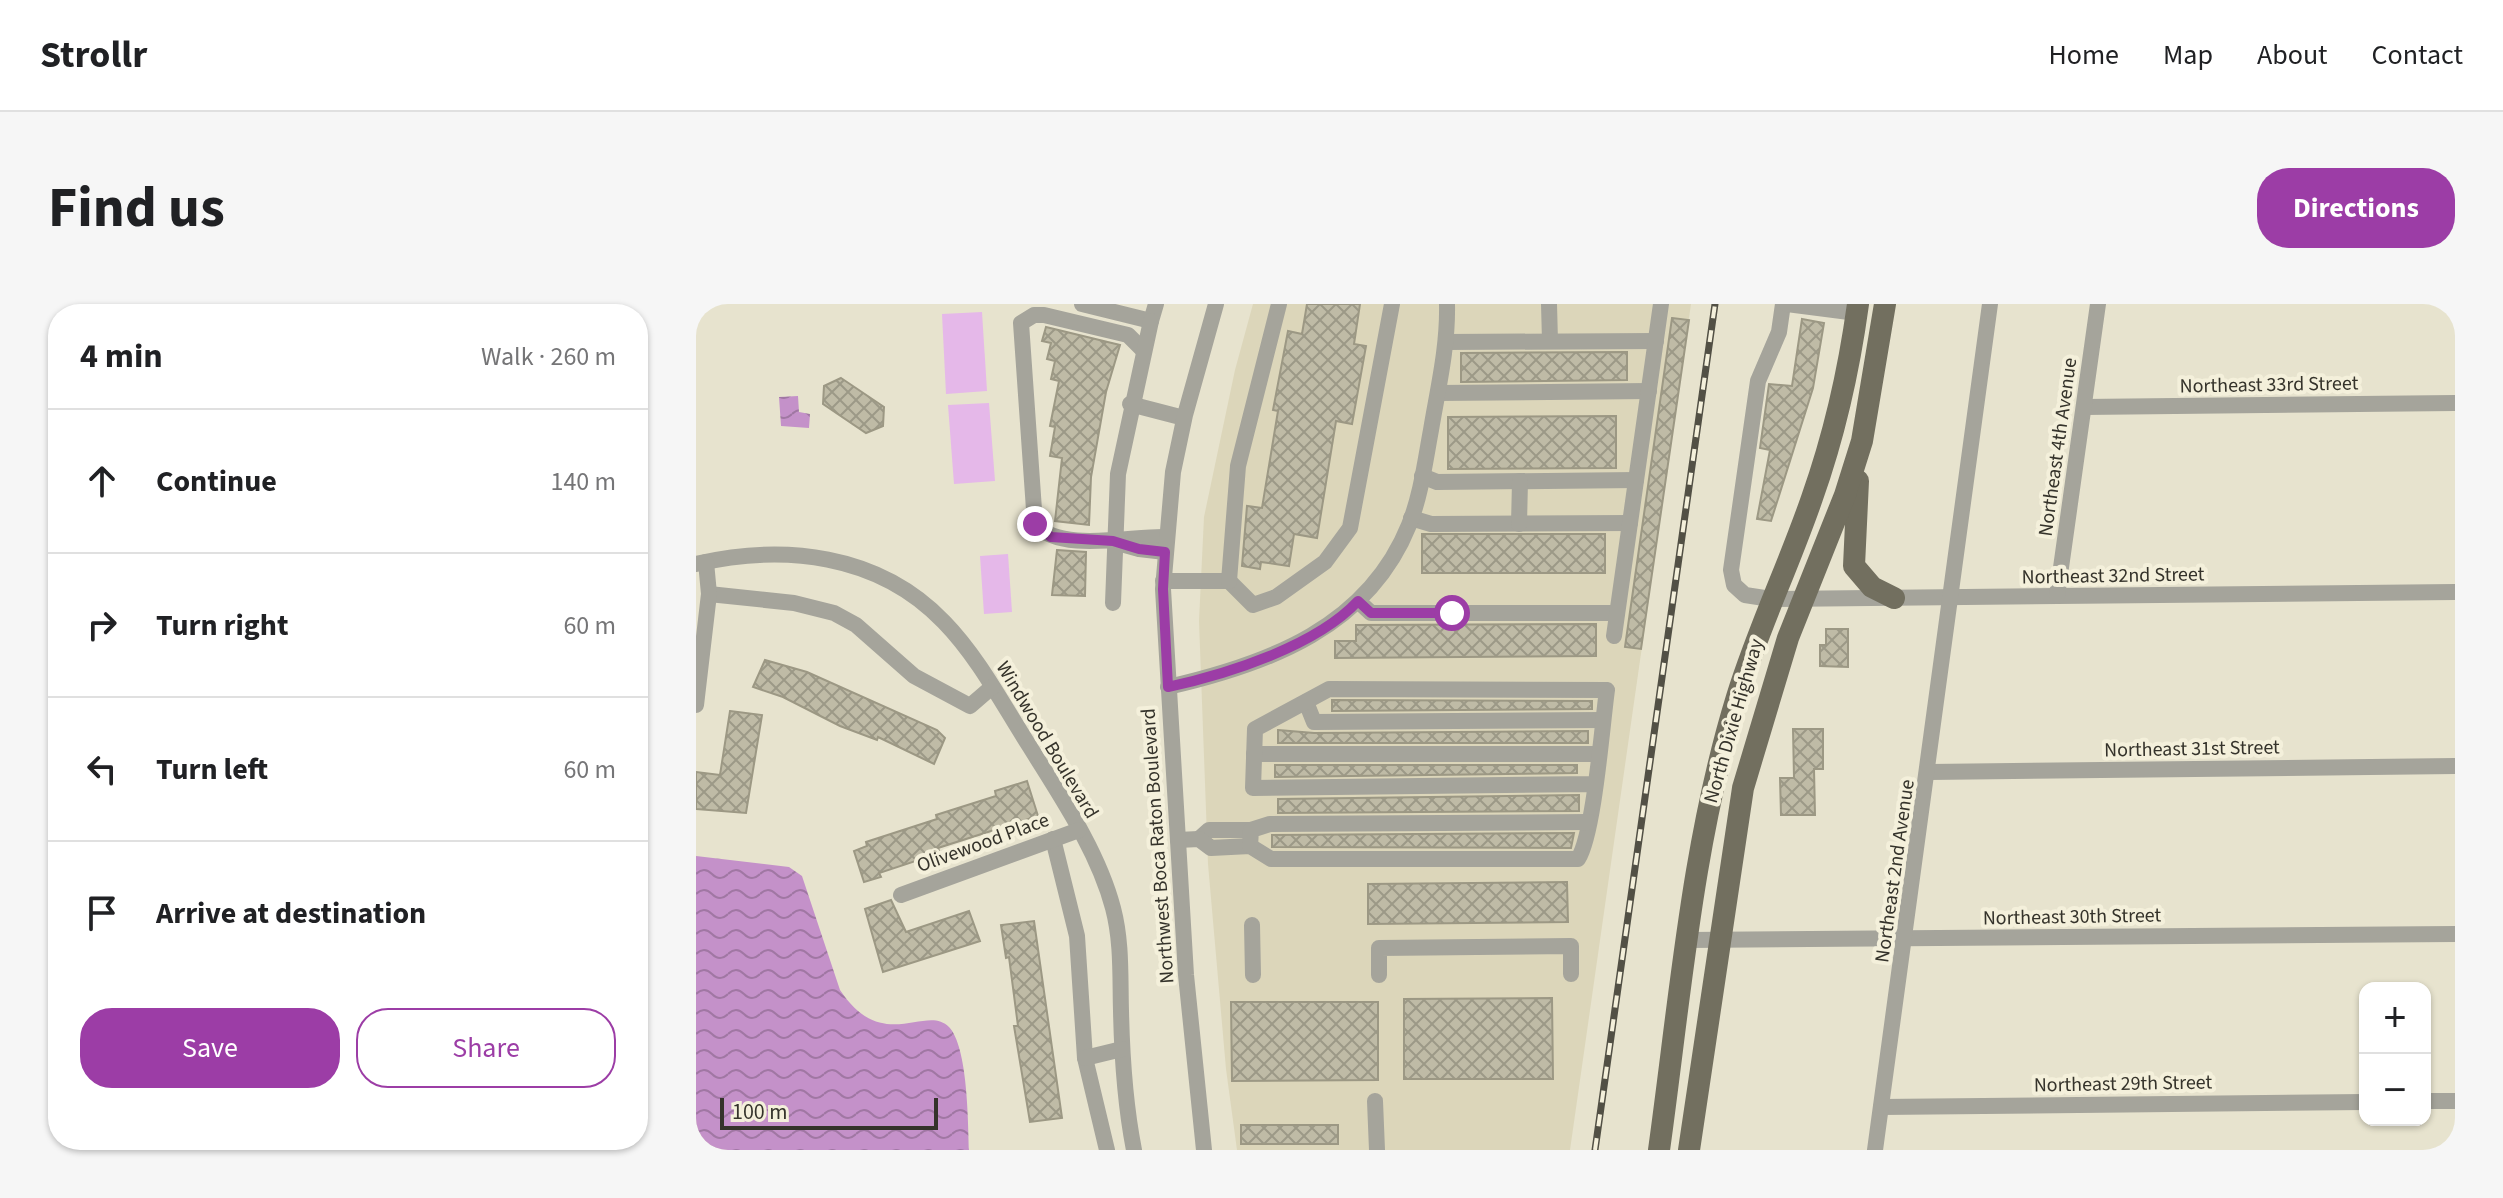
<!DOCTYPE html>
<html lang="en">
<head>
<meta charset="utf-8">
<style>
	:root { --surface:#fff; --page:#f6f6f6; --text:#202124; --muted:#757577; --line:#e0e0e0; --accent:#9c3da6 }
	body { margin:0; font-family:"Source Sans 3",sans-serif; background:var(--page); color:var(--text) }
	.controls { position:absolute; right:24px; bottom:24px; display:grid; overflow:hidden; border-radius:16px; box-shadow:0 2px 6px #0004 }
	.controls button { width:72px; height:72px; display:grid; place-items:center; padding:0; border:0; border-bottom:2px solid var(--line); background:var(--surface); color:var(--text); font:40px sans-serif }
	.scale { position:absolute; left:24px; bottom:20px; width:218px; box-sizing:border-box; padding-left:8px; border:4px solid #35332b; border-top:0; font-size:22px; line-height:28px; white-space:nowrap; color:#35332b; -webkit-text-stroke:6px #f4f0db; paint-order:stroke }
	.stop { position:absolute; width:24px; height:24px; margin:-18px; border:6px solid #9c3da6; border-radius:50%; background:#fff }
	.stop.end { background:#9c3da6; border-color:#fff; box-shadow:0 2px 8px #0008 }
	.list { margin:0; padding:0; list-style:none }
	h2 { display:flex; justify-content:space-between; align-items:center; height:104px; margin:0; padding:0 32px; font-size:34px }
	h2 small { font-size:26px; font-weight:400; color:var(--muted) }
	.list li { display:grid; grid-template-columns:52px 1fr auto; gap:24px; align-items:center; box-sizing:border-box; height:144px; padding:0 32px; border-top:2px solid var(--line) }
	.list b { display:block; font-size:30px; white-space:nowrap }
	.list em { font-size:26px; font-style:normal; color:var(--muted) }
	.actions { display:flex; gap:16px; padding:24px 32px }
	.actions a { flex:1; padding:18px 0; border:2px solid var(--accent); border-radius:32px; text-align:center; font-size:28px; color:var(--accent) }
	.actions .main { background:var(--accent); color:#fff }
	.icon { flex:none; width:44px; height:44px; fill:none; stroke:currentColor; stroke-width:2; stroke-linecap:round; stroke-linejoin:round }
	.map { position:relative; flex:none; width:1759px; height:846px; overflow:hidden; border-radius:32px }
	header { display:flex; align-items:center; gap:48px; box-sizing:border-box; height:112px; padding:0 40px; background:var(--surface); border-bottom:2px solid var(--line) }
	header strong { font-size:38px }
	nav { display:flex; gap:44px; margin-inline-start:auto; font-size:28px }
	.intro { display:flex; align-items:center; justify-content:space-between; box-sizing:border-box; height:192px; padding:0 48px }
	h1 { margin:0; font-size:56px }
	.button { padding:20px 36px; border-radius:32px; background:var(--accent); color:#fff; font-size:28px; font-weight:700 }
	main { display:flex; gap:48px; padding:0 48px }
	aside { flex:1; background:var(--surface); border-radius:32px; box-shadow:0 2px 6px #0004 }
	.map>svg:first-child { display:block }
</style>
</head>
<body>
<header>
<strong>Strollr</strong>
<nav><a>Home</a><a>Map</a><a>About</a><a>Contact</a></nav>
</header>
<div class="intro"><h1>Find us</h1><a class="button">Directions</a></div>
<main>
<aside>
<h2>4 min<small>Walk · 260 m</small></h2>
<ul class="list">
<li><svg class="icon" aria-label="ahead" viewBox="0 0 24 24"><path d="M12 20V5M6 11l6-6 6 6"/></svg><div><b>Continue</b></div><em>140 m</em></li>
<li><svg class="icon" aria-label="right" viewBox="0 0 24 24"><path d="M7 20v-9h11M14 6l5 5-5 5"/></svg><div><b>Turn right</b></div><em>60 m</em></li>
<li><svg class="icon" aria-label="left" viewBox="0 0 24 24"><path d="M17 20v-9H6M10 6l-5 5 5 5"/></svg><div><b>Turn left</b></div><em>60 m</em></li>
<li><svg class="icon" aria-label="arrive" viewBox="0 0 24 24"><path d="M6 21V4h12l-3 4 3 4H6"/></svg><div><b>Arrive at destination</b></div></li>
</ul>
<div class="actions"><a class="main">Save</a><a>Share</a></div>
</aside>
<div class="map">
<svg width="1759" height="846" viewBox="0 0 1759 846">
	<defs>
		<pattern id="water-waves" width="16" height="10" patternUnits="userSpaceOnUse" patternTransform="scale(2)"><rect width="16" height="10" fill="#c491c9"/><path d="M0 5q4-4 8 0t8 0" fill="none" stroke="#a077a3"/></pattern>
		<pattern id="building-cross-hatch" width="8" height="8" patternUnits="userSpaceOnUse" patternTransform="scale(2)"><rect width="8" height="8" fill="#bfbba6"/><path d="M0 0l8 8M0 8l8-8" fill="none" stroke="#9c9987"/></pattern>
	</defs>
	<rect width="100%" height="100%" fill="#e7e3ce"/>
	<!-- built -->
	<path fill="#dcd6ba" d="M557,0h438l-121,846h-333l-11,-81 -18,-205 -9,-243 5,-104 31,-147z"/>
	<!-- garden -->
	<g fill="#e5b8e9">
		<path d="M286,8l5,79 -41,3 -4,-80z"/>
		<path d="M293,99l6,78 -41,3 -6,-79z"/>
		<path d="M312,250l4,58 -28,2 -4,-58z"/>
	</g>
	<!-- water -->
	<g fill="url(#water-waves)">
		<path d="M102,92l1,16 11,2 -1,14 -28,-2 -2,-29z"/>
		<path d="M0,552l93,11 13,9 38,114c43,65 86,13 109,37 19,20 19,95 20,123h-273z"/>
	</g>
	<!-- building -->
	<g fill="url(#building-cross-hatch)" stroke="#9c9884" stroke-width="2">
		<path d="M611,0h53l-6,40 12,2 -14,78 -16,-3 -19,117 -23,-4 -5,32 -28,-4 -1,7 -18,-3 5,-60 15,2 16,-97 -5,-1 15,-79 14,3z"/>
		<path d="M976,14l17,2 -48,329 -16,-2z"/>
		<path d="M1106,15l22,4 -11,65 -42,133 -14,-2 13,-69 -10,-2 9,-64 23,2z"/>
		<path d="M350,23l74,18 -14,47 -15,85 -2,48 -34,-4 7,-63 -12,-2 5,-29 -5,-1 9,-45 -8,-2 4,-18 -8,-2 4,-16 -9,-2z"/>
		<path d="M931,48v28l-166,2v-29z"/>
		<path d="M145,74l43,29 -1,19 -17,7 -43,-29 1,-18z"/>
		<path d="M920,112v52l-168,1v-52z"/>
		<rect x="726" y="230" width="183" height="39"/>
		<path d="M361,246l29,2 -1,44 -33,-1z"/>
		<path d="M900,320v32l-261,2v-17h21v-16z"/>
		<path d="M1130,325h22v38l-28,-1v-21h6z"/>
		<path d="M69,356l42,12 130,58 8,8 -11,26 -56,-27 -1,3 -37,-14 -57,-29 -30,-10z"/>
		<path d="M636,396l260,1v8l-260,2z"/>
		<path d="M34,407l32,4 -16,98 -50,-4v-37l24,3z"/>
		<path d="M1097,425h30v40h-9l1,46h-34l-1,-37h14z"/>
		<path d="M582,426l36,3 274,-2v12h-310z"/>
		<path d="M579,461h302v8l-302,4z"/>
		<path d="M331,477l11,35 -100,32 2,5 -61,20 2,4 -17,5 -10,-31 13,-5 -1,-4 71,-23 -1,-4 60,-19 -1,-5z"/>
		<path d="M883,491v16l-301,2v-14z"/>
		<path d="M878,529l-3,15 -299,-1v-12z"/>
		<path d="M871,578l1,40 -200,2v-40z"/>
		<path d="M195,596l15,32 63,-21 11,30 -97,31 -18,-63z"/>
		<path d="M338,617l28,197 -32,4 -16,-96h4l-9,-69 -3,1 -5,-33z"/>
		<path d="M856,694l1,81h-149v-80z"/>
		<path d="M535,698h147v78l-146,1z"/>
		<rect x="545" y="821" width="97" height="19"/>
	</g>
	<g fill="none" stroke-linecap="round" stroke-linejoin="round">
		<!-- minor -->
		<g stroke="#a5a49b" stroke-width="16">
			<path d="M386,0l69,17 5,-17"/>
			<path d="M853,0l1,37"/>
			<path d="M1087,0l-4,28 -21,49 -27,189 3,15 11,10 26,4 684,-7"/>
			<path d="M1091,0l70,9"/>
			<path d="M750,38l210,-1"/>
			<path d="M448,47l-16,-16 -84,-20h-10l-13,8 14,201c25,29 95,12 130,13"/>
			<path d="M742,89l211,-2"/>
			<path d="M434,100l54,14"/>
			<path d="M1388,103l371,-4"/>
			<path d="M726,172l15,6 199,-2"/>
			<path d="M715,214l20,6 199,-1"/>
			<path d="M823,220l1,-43"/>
			<path d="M418,238l25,7 26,3"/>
			<path d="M0,260c87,-20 182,-11 248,58 35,36 59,83 86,125 31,50 68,104 83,161 9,34 7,69 8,103 1,47 4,93 13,139"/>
			<path d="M467,277h66l24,24 23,-8 49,-35 25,-34 42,-224"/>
			<path d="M533,277l9,-115 41,-162"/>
			<path d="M13,290l85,9 40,10 22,12 58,51 56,30 22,-19"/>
			<path d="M1361,292l41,-292"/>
			<path d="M662,297l13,12h246"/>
			<path d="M417,299l5,-129 33,-153"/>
			<path d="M918,332l47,-332"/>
			<path d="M472,383c101,-23 200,-60 241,-162 12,-30 16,-63 22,-95 7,-42 17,-83 16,-126"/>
			<path d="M610,398l8,20 289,-2"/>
			<path d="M0,401l13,-111 -3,-32"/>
			<path d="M558,450h344"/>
			<path d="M1233,468l526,-6"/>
			<path d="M357,535l24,97 8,122 22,92"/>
			<path d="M503,535l10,-9h42"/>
			<path d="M482,536l21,-1 12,9 39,-2 21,13h307c16,-25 24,-133 29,-169l-278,-1 -74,40 -2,59 341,-4"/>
			<path d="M554,542l1,-16 19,-6 319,-2"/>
			<path d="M205,591l178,-65"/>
			<path d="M556,621l1,50"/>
			<path d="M993,636l766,-6"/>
			<path d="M683,671v-27l192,-2v28"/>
			<path d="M389,754l37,-9"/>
			<path d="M679,797l2,49"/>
			<path d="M1729,797h30"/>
			<path d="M1185,803l484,-5"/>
			<path d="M508,846l-18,-175 -23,-386 10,-117 12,-57 31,-111"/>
			<path d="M1179,846l115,-846"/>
		</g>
		<!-- major -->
		<g stroke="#726f5f" stroke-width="22">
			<path d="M1162,177l-4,85 18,21 22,11"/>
			<path d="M963,846c21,-151 33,-307 78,-453 21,-68 52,-132 75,-199 22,-62 37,-128 46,-194"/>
			<path d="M993,846l54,-362 45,-150 57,-143 17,-54 23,-137"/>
		</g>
		<defs>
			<path id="rail" d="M899,846l120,-846"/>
		</defs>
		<!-- rail casing -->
		<use href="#rail" stroke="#525045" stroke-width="7"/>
		<!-- rail -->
		<use href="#rail" stroke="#f4f0db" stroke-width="4" stroke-dasharray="12" stroke-linecap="butt"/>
	</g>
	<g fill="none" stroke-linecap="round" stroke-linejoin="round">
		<!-- route -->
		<path stroke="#9c3da6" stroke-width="10" d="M339,220l16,13 62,4 26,8 26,3 -2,37 5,98c60,-13 148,-41 190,-86l13,12h81"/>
	</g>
	<g text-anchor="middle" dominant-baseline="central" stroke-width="8" stroke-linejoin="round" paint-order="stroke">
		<!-- street labels -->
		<g font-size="20" fill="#35332b" stroke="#f4f0db">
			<text transform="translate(1573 81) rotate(-1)">Northeast 33rd Street</text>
			<text transform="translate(1362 143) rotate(-82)">Northeast 4th Avenue</text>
			<text transform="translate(1417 272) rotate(-1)">Northeast 32nd Street</text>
			<text transform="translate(1038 417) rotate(-74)">North Dixie Highway</text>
			<text transform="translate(351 436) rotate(59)">Windwood Boulevard</text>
			<text transform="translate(1496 445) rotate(-1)">Northeast 31st Street</text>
			<text transform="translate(287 539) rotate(-20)">Olivewood Place</text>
			<text transform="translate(462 542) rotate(-94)">Northwest Boca Raton Boulevard</text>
			<text transform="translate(1199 567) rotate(-82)">Northeast 2nd Avenue</text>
			<text transform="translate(1376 613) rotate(-1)">Northeast 30th Street</text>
			<text transform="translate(1427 780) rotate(-1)">Northeast 29th Street</text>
		</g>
	</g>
</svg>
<div class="controls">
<button>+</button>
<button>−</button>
</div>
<div class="scale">100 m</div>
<div class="stop" style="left:756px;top:309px"></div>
<div class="stop end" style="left:339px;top:220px"></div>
</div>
</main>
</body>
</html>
